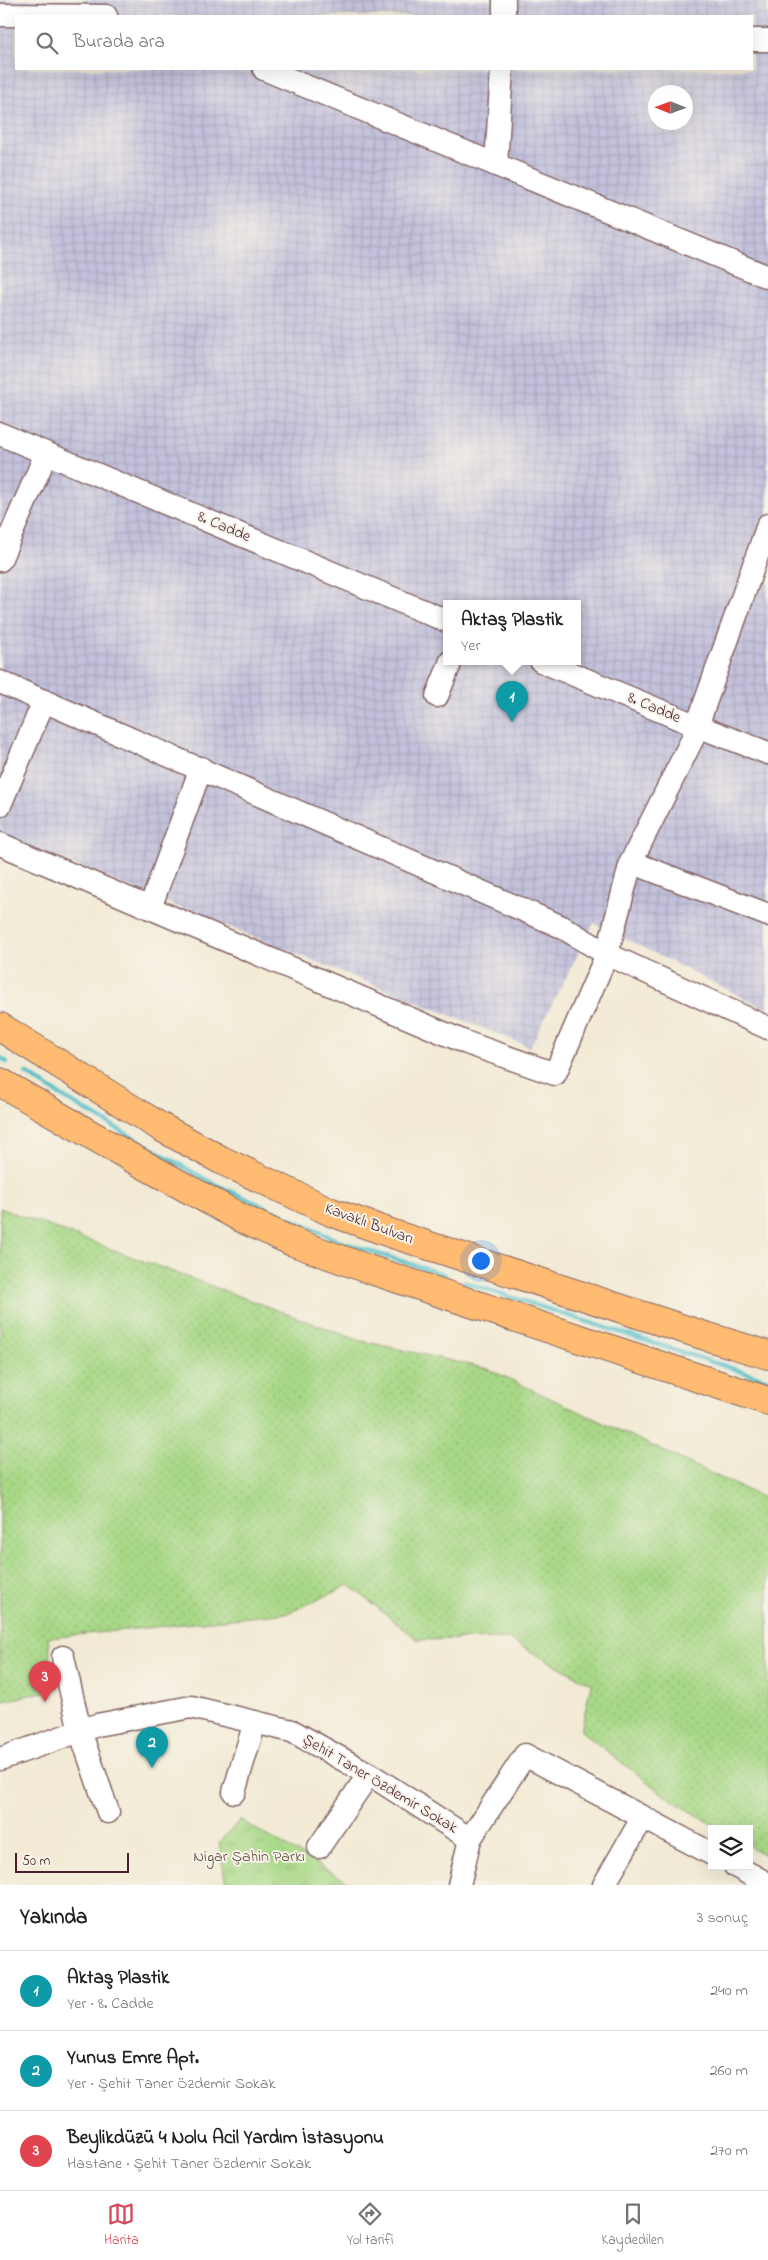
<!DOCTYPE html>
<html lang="tr">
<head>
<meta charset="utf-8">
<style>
	:root { --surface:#fff; --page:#f6f6f6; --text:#202124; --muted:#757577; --line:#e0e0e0; --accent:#d1495b }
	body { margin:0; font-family:"Indie Flower",sans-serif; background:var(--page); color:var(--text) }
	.controls { position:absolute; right:15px; bottom:15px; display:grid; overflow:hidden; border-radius:0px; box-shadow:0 5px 20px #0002 }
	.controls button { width:45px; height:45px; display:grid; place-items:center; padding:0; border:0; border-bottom:1px solid var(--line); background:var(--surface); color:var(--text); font:25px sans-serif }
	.compass { position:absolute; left:648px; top:85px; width:45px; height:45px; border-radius:50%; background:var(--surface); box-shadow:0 5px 20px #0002; rotate:271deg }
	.scale { position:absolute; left:15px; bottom:12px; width:114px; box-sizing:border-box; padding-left:5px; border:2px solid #4a1f2b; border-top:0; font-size:14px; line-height:18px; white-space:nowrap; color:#4a1f2b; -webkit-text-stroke:4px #f7f3e8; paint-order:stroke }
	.you { position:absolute; left:480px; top:1260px; width:18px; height:18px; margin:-12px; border:4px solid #fff; border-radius:50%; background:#1a73e8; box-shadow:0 0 0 8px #1a73e833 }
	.badge { display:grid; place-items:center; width:32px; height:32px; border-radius:50%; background:var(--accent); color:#fff; font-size:16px; font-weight:700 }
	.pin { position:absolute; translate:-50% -41px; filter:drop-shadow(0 1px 2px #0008) }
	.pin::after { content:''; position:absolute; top:26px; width:18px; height:15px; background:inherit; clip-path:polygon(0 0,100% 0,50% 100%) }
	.popup { position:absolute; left:443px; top:600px; width:138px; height:65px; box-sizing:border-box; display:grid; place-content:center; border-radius:0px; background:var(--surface); filter:drop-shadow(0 1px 4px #0005); font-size:16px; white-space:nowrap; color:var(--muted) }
	.popup b { font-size:19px; color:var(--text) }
	.popup::after { content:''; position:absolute; left:50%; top:100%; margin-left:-10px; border:10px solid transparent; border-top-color:var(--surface) }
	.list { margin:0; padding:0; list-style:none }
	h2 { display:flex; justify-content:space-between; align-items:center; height:65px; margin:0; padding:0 20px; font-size:21px }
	h2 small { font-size:16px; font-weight:400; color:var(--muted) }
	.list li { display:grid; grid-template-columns:32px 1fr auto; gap:15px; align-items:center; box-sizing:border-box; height:80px; padding:0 20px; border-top:1px solid var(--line) }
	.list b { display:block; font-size:19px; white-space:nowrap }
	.list p { margin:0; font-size:16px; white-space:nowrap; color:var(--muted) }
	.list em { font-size:16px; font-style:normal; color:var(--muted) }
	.icon { flex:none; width:28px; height:28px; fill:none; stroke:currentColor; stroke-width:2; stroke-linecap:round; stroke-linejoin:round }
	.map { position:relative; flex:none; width:768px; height:1885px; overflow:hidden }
	.search { position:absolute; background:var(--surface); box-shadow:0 5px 20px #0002; left:15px; right:15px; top:15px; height:55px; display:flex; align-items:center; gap:12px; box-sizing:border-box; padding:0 18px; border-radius:0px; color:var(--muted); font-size:19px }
	.sheet { height:305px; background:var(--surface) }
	nav { display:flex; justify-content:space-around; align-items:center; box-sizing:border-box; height:70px; border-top:1px solid var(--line); background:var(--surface); font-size:14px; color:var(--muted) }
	nav a { display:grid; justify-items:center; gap:2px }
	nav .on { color:var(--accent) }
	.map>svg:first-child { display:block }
</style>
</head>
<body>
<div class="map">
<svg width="768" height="1885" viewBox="0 0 768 1885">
	<defs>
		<pattern id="industrial-grid" width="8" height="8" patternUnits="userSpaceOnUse" patternTransform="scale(1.25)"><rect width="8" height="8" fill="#c3c1db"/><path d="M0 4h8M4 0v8" fill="none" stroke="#a9a5bc"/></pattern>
		<pattern id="grass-dots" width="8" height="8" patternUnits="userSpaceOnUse" patternTransform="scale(1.25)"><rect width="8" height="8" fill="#a8d887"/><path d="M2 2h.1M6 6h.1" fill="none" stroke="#92b975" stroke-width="1.8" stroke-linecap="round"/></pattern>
		<pattern id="park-tufts" width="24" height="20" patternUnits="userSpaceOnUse" patternTransform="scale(1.25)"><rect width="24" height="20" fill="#a8d887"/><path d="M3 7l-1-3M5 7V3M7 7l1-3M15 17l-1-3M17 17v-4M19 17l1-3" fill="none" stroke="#92b975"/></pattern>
	</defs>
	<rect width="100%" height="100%" fill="#f7f3e8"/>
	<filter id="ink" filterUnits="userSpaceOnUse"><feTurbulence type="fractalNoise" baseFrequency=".02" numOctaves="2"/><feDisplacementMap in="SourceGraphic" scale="10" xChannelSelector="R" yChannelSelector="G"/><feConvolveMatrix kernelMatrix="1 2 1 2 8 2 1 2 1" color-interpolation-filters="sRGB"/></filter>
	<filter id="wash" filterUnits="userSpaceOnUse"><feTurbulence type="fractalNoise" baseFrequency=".0096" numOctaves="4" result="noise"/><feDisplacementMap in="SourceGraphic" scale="20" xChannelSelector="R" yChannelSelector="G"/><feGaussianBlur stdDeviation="1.12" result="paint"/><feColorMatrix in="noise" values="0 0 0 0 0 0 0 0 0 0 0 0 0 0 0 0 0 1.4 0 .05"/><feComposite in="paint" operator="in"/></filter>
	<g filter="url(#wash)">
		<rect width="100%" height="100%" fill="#f2ead4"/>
		<!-- industrial -->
		<path fill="url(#industrial-grid)" fill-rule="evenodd" d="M0,0h768v1010l-174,-87 -64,124 -530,-211zM16,16h736v53h-736zM656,92h30v30h-30zM447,603h130v58h-130z"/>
		<!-- grass -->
		<path fill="url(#grass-dots)" stroke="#797c59" d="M0,1208l358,132 130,29 280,131v357l-19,-11v-17h-29l-56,-34 -83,-64 10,-47 -85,-46 -88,2 -69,-55 -61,28 -240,25 7,51 -55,13z"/>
		<!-- park -->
		<path fill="url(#park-tufts)" stroke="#797c59" d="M240,1820l114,65h-128l-7,-43z"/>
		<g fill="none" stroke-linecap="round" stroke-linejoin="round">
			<!-- stream -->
			<g stroke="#53c0cb" stroke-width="4.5">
				<path d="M0,1057l7,5"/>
				<path d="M26,1073l40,26 144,83 131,60 104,33"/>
				<path d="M464,1282l304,98"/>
			</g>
		</g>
	</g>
	<g filter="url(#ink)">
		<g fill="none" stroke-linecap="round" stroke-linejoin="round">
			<defs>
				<g id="minor">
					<path d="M0,15l106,1"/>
					<path d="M504,16v-16"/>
					<path d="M752,40h16"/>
					<path d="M264,69l504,208"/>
					<path d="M496,165l6,-96"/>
					<path d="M0,434l447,187"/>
					<path d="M0,560l46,-106"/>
					<path d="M541,661l156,65 71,27"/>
					<path d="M0,682l562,245 45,27 24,-92 61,-122 76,-215"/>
					<path d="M437,696l14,-35"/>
					<path d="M0,805l44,-104"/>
					<path d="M0,844l467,199 88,31 52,-120 161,74"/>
					<path d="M631,862l137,53"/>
					<path d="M150,908l51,-140"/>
					<path d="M63,1657l17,74 28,81"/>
					<path d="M0,1759l97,-34 94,-18 101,24 82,46 96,62"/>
					<path d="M234,1792l21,-70"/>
					<path d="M319,1847l50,-73"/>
					<path d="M735,1866l33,18"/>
					<path d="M459,1885l11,-46 55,-84 187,99"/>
					<path d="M604,1885l39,-68"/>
				</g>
				<g id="major">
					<path d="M0,1027l159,99 62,34 110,52 65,23 306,100 66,20"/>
					<path d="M0,1082l128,74 115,63 50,23 75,27 400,132"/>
				</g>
			</defs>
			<!-- minor casing -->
			<use href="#minor" stroke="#856666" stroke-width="25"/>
			<!-- major casing -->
			<use href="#major" stroke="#856666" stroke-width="30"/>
			<!-- minor -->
			<use href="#minor" stroke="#fff" stroke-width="22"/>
			<!-- major -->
			<use href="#major" stroke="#febb71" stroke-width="28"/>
		</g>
	</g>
	<g text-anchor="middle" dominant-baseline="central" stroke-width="4" stroke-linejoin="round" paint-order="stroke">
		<!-- street labels -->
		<g font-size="16" fill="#4a1f2b" stroke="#f7f3e8">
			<text transform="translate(224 527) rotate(23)">8. Cadde</text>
			<text transform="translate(654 708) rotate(23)">8. Cadde</text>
			<text transform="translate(369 1224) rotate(20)">Kavaklı Bulvarı</text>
			<text transform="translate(380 1784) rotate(31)">Şehit Taner Özdemir Sokak</text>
		</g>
		<!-- park labels -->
		<g font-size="16" fill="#624d42" stroke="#f7f3e8">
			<text x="249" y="1857">Nigar Şahin Parkı</text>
		</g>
	</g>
</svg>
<div class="controls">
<button><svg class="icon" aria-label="layers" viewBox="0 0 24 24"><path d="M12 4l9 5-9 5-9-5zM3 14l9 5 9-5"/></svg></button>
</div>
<svg class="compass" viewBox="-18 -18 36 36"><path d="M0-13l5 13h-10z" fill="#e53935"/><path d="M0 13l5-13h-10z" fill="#757577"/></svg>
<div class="scale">50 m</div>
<div class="you"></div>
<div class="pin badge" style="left:512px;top:722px;background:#0f9aa8">1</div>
<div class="popup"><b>Aktaş Plastik</b>Yer</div>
<div class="pin badge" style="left:152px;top:1768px;background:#0f9aa8">2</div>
<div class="pin badge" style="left:45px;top:1702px;background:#e0444e">3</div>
<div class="search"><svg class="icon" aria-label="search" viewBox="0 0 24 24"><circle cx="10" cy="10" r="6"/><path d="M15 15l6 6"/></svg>Burada ara</div>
</div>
<section class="sheet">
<h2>Yakında<small>3 sonuç</small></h2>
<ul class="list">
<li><span class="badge" style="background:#0f9aa8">1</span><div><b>Aktaş Plastik</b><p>Yer · 8. Cadde</p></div><em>240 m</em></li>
<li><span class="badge" style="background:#0f9aa8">2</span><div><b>Yunus Emre Apt.</b><p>Yer · Şehit Taner Özdemir Sokak</p></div><em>260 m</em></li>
<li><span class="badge" style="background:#e0444e">3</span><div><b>Beylikdüzü 4 Nolu Acil Yardım İstasyonu</b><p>Hastane · Şehit Taner Özdemir Sokak</p></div><em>270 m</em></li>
</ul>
</section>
<nav>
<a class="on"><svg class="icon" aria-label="map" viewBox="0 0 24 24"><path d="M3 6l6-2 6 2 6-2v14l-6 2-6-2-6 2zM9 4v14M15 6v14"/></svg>Harita</a>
<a><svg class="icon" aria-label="directions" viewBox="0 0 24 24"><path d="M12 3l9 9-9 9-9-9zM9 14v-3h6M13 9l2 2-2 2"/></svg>Yol tarifi</a>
<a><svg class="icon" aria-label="saved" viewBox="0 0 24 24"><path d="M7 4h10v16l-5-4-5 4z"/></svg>Kaydedilen</a>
</nav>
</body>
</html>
